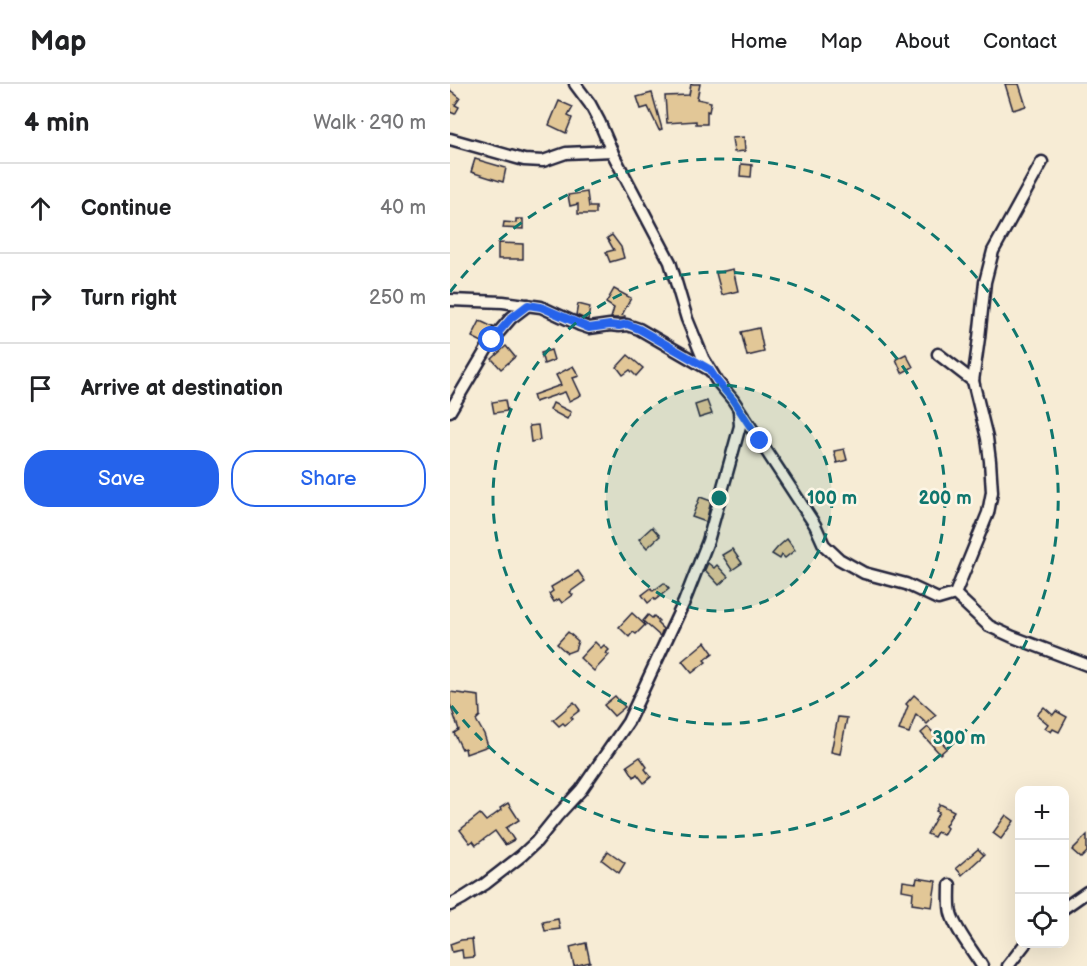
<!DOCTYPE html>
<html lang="en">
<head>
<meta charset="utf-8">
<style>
	:root { --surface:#fff; --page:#f2f2f2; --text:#202124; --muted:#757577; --line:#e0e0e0; --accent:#2563eb }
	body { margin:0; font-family:"Balsamiq Sans",sans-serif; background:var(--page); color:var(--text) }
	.controls { position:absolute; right:18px; bottom:18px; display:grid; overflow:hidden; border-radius:12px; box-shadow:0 6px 24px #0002 }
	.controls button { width:54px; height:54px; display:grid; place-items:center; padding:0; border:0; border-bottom:2px solid var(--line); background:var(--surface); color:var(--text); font:30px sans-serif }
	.stop { position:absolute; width:18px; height:18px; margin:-14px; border:4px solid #2563eb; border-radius:50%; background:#fff }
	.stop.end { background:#2563eb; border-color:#fff; box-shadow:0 2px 6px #0008 }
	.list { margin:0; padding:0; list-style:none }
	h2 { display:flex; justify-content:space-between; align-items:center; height:78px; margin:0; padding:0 24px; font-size:26px }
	h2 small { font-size:20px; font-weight:400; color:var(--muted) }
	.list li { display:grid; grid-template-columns:39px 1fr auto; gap:18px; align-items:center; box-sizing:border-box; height:90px; padding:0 24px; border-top:2px solid var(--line) }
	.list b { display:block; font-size:22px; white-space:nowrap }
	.list em { font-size:20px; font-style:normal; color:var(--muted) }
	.actions { display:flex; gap:12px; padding:18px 24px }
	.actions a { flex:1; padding:14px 0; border:2px solid var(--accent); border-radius:24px; text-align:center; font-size:21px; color:var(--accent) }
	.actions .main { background:var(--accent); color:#fff }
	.icon { flex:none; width:33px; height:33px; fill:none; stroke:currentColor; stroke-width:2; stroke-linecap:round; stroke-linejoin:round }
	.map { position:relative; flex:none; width:637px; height:882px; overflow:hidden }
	header { display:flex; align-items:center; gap:36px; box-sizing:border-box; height:84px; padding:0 30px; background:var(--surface); border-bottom:2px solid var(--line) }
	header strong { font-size:28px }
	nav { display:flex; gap:33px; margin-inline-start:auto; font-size:21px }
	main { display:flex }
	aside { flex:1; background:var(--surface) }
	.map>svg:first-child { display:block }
</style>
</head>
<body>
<header>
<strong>Map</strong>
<nav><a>Home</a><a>Map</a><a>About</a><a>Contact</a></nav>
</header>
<main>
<aside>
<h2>4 min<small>Walk · 290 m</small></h2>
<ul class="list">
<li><svg class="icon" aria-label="ahead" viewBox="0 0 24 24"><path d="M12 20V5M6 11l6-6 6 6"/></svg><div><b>Continue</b></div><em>40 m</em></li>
<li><svg class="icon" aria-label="right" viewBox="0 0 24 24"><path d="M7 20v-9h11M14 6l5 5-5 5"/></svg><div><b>Turn right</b></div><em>250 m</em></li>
<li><svg class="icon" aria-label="arrive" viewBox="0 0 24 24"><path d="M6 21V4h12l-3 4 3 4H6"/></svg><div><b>Arrive at destination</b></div></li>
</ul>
<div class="actions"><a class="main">Save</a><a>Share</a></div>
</aside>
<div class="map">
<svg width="637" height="882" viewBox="0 0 637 882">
	<rect width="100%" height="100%" fill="#f7ecd5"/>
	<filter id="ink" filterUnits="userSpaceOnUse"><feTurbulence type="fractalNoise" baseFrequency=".0167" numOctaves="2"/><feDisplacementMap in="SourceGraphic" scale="12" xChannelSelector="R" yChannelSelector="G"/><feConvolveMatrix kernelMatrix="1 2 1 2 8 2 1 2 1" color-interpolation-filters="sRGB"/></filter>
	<g filter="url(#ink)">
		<!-- building -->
		<g fill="#e2c797" stroke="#22223b" stroke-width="1.5">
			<path d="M241,0h9l-3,15 14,3 -2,10 -2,-1v13h-11v-3l-29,2 -2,-27 24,-1z"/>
			<path d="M555,0h14l7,22 -13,4z"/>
			<path d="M0,6l10,8 -5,7 4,2 -4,7 -5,-2z"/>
			<path d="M202,9l10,36 -3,1 -11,-23 -7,2 -4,-12z"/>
			<path d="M109,17l14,6 -5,9 4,2 -6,15 -17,-8z"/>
			<path d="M294,53l1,14 -11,1 -2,-14z"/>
			<path d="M25,75l31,9 -3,14 -32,-10z"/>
			<path d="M291,80l11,1 -1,12 -11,-1z"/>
			<path d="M137,108l2,15h7v7h-18v-10l-8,2 -2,-11z"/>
			<path d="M66,135h7v10l-20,-1 1,-6 12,1z"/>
			<path d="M162,151l9,12 3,11 -14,4 -4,-10 8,-2 -7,-12z"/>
			<path d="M48,159l25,1v15h-25z"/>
			<path d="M283,185l5,22 -16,4 -6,-22z"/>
			<path d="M164,205l17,9 -9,17 3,1v2h-14l3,-10 -8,-5z"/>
			<path d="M128,220l12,3 -2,13 -12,-5z"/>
			<path d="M30,237l13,6 -11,15 -10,-5z"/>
			<path d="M309,244l5,24 -17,4 -6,-24z"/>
			<path d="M56,262l9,11 -14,12 -9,-10z"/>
			<path d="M101,266l3,10 -10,4 -3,-11z"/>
			<path d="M456,270l7,13 -11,6 -6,-14z"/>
			<path d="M178,271l15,13 -7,8 -6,-6 -7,5 -6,-8z"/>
			<path d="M123,282l6,10 -6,2 8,17 -12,6 -4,-9 -30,10 -2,-7 28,-10 -5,-10z"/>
			<path d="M55,316l2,11 -13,2 -2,-11z"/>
			<path d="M257,317l5,13 -13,4 -4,-13z"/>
			<path d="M103,319l18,9 -4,7 -17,-9z"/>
			<path d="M88,341l2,15 -9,2 -2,-16z"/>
			<path d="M394,365l3,11 -10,3 -3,-12z"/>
			<path d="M250,413l11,4 -5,21 -14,-5z"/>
			<path d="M202,443l8,9 -13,12 -8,-9z"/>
			<path d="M337,455l8,11 -10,8 -3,-3 -2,4 -8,-5 6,-7z"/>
			<path d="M282,465l10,14 -10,7 -10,-15z"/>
			<path d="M258,479l6,5 3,-3 11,12 -9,8 -13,-14 -2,1z"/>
			<path d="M128,487l7,10 -15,11 3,3 -11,8 -3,-4 -5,3 -5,-8 4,-3 -2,-4z"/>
			<path d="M214,499l5,6 -14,11 -1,-2 -6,5 -6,-8 9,-7 2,3z"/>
			<path d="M182,529l13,12 -9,9 -3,-2 -4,5 -10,-10z"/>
			<path d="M198,531l4,3 2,-2 5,5 -2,2 6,6 -3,7 -17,-15z"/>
			<path d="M118,548l10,9 -3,9 -8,3 -10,-9z"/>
			<path d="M145,558l6,6 3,-3 5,5 -3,3 3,2 -15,16 -14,-13z"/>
			<path d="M255,558l8,11 -9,7 2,2 -14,11 -10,-12z"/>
			<path d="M0,608l29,4 1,20 -4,4 8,14 4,12 -22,8 -1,-6 -3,1 -8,-16 5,-3 -9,-26z"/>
			<path d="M464,611l22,20 -9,9 -11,-10 -7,19 -10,-3 9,-24 -2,-2z"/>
			<path d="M165,612l10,11 -11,9 -10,-11z"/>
			<path d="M124,618l6,8 -9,7 2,2 -8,6 -2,-2 -4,3 -6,-6z"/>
			<path d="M594,623l9,8 3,-4 11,6 -8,15 -6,-3 -2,3 -6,-4 3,-4 -11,-9z"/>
			<path d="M388,633l9,1 -7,36 -9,-2z"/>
			<path d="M478,643l19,21 -7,6 -19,-21z"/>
			<path d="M190,673l7,10 -2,2 6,8 -7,6 -7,-9 -3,3 -7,-11z"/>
			<path d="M58,719l11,17 -13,8 8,12 -9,5 -10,-14 -19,14 -3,-4 -3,2 -10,-13 20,-16 6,7 15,-11 -1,-2z"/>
			<path d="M490,720l14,7 -9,15 2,2 -4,7 -6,-3 -3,5 -7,-3 12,-22 -3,-1z"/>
			<path d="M556,731l8,6 -13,18 -8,-6z"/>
			<path d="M637,751v17l-6,6 -9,-8z"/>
			<path d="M528,765l6,6 -22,20 -6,-7z"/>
			<path d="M158,767l17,12 -6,10 -17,-13z"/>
			<path d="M467,794l19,3 -4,26 -20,-3 1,-12 -11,-2 1,-9 13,2z"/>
			<path d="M108,835l2,10 -15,2 -2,-9z"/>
			<path d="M22,855l2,18 -11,1 -1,-8 -10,2 -2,-8 11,-4z"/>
			<path d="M136,859l4,19 -16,4 -4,-19z"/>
		</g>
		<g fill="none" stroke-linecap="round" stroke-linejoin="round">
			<defs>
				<g id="minor">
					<path d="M125,0l15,20 9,17 15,35 56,106 17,57 16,39 14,23 16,19 82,125 9,20 15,14 25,14 42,11 32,15 17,-5 34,32 24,11 74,28"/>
					<path d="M0,55l74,21 19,1 23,-8 46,-2"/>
					<path d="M0,216l53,2 38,5 39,18 9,3 21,-3 9,1 8,-1 12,4 69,40"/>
					<path d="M488,270l35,27 14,57 3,23 2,31 -4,21 -33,81"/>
					<path d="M523,297l6,-43 6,-56 8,-31 49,-89"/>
					<path d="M0,327l42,-71 19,-22 17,-13"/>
					<path d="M500,801c0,8 -1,20 1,28 4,16 22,38 31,53"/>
					<path d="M0,821l13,-7 22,-14 36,-28 15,-14 21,-26 24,-26 47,-68 56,-120 24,-61 32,-115 -1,-15"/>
					<path d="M614,824l23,-16"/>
					<path d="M558,882l17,-22"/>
				</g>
			</defs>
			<!-- minor casing -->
			<use href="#minor" stroke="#22223b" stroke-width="15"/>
			<!-- minor -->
			<use href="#minor" stroke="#fcf5e5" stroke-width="10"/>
		</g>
	</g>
	<g fill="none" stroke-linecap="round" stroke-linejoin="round" filter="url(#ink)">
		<!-- route -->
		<path stroke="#2563eb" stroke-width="8" d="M42,256l19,-22 17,-13 13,2 48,21 21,-3 9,1 8,-2 12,5 70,40 8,12 16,19 27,41"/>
	</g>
	<!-- distance rings -->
	<circle cx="269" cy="414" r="113" fill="#0f766e" fill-opacity=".12"/>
	<g fill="none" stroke="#0f766e" stroke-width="3" stroke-dasharray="10 8">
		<circle cx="269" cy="414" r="113"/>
		<circle cx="269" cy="414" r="226"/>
		<path d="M0 208A339 339 0 1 1 0 620"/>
	</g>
	<circle cx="269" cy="414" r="9" fill="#0f766e" stroke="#fcf5e5" stroke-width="3"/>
	<g font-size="18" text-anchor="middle" font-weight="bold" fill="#0f766e" stroke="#fcf5e5" stroke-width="5" stroke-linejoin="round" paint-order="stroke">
		<text x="382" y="420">100 m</text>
		<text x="495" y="420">200 m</text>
		<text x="509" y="660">300 m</text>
	</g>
</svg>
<div class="controls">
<button>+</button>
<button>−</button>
<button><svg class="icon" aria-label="locate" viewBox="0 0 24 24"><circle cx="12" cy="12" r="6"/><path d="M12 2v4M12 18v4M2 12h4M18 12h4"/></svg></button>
</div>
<div class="stop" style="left:42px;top:256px"></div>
<div class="stop end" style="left:310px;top:357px"></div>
</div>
</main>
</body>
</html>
